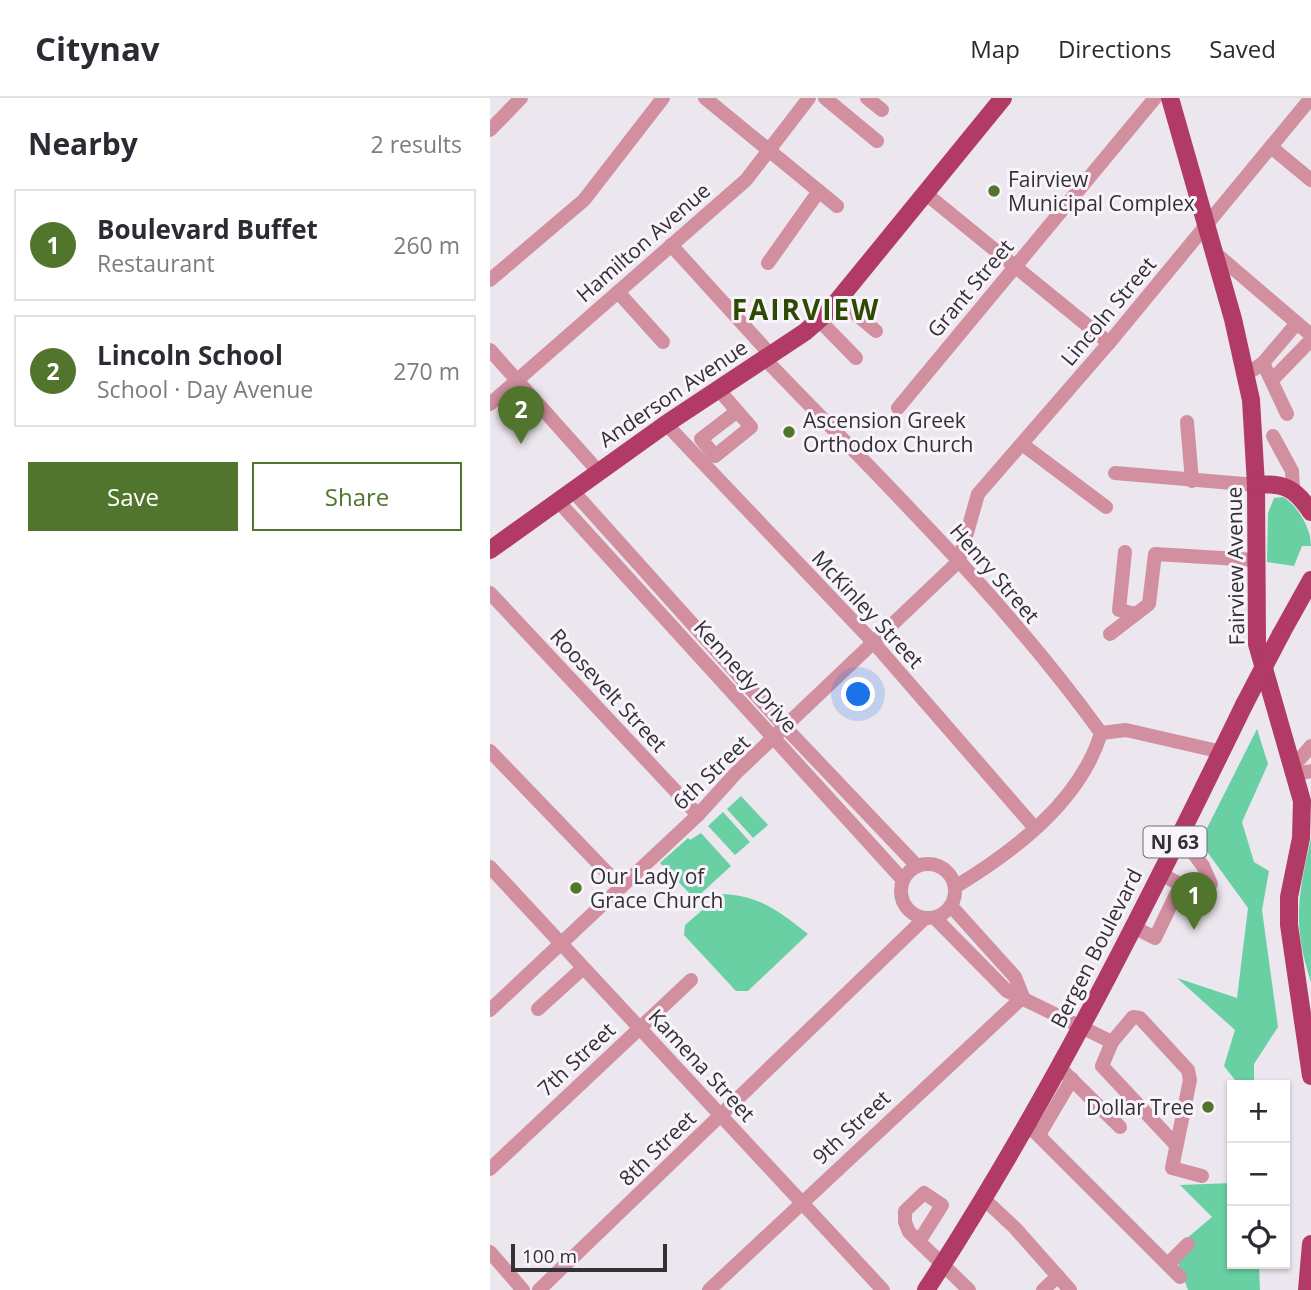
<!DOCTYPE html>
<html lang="en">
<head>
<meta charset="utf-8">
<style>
	:root { --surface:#fff; --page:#f7f7f7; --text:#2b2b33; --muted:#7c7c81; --line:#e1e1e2; --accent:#52752d }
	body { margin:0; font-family:"Open Sans",sans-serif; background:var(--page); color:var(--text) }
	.controls { position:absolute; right:21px; bottom:21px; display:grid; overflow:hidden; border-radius:0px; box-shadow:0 2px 5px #0004 }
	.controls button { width:63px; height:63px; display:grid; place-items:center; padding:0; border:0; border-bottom:2px solid var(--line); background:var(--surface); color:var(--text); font:35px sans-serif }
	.scale { position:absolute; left:21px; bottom:18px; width:156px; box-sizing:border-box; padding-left:7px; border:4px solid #333134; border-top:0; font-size:19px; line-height:24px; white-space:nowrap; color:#333134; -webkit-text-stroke:5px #f9f4fc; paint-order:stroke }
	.you { position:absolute; left:369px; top:597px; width:24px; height:24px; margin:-18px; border:5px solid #fff; border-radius:50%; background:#1a73e8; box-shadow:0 0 0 10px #1a73e833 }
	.badge { display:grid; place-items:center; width:46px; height:46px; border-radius:50%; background:var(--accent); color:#fff; font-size:23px; font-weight:700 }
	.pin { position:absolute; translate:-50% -58px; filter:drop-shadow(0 2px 4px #0008) }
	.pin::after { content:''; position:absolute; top:37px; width:24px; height:21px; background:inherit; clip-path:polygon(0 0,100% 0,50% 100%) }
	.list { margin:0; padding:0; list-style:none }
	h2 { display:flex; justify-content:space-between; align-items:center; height:91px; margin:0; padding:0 28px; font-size:30px }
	h2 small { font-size:23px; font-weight:400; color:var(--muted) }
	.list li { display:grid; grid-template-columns:46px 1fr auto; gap:21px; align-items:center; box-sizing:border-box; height:112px; margin:0 14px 14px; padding:0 14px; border:2px solid var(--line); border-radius:0px }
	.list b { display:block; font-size:26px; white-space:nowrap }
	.list p { margin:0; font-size:23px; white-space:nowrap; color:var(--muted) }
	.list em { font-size:23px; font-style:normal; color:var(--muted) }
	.actions { display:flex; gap:14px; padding:21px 28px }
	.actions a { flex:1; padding:16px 0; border:2px solid var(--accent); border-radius:0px; text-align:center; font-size:24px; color:var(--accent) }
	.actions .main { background:var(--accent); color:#fff }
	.icon { flex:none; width:38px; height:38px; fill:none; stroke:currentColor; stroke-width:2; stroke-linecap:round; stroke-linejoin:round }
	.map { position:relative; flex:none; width:821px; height:1192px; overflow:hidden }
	header { display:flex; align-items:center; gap:42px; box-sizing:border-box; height:98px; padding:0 35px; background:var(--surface); border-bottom:2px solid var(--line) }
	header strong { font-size:33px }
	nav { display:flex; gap:38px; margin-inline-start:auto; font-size:24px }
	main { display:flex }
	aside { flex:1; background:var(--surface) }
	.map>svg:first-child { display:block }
</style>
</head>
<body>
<header>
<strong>Citynav</strong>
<nav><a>Map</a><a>Directions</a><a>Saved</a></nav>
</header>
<main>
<aside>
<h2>Nearby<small>2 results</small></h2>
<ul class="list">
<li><span class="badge">1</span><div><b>Boulevard Buffet</b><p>Restaurant</p></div><em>260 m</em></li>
<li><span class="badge">2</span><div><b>Lincoln School</b><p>School · Day Avenue</p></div><em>270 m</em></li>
</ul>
<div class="actions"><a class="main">Save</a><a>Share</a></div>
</aside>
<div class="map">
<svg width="821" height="1192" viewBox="0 0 821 1192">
	<rect width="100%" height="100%" fill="#ece6ef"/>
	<!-- green -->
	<g fill="#69d0a4">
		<path d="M793,399c15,9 28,31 28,49h-9l-8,20 -27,-4 1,-49 6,-15z"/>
		<path d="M767,631l11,35 -26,58 12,40 15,9 -7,39 16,117 -24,37v21h-15l-15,-19 11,-36 -58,-52 60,20 11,-90 -48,-66z"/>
		<path d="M251,698l27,29 -15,13 -26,-29z"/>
		<path d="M233,714l27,30 -15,13 -27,-29z"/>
		<path d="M211,735l30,33 -36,33 -35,-36 28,-25 2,2z"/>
		<path d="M821,740v144c-19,-58 -13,-86 0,-144z"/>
		<path d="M231,796c38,1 58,17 87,40l-60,57h-12l-52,-56 1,-10z"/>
		<path d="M742,1085v81h27l1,26h-72l-15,-40 39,-33 -32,-32z"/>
	</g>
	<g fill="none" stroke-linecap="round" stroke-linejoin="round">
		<!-- minor -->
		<g stroke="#d18fa0" stroke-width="14">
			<path d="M215,0l132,108"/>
			<path d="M335,0l52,43"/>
			<path d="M377,0l15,12"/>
			<path d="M0,32l31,-32"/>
			<path d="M781,49l40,33"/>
			<path d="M435,95l184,150"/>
			<path d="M181,147l99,109"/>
			<path d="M724,154l97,83"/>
			<path d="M278,165l51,-72"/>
			<path d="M0,182l94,-80 79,-102"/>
			<path d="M128,194l45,50"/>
			<path d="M349,202l37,31"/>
			<path d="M329,222l37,38"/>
			<path d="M0,252l108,121"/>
			<path d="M274,260c116,121 239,239 337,375l25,-3 96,22"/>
			<path d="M773,265l34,-40"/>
			<path d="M757,276l16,-11 24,51"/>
			<path d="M783,281l38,-39"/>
			<path d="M228,291l33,38 -36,29 -14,-17 35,-27"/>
			<path d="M0,306l256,-224 63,-82"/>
			<path d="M408,310l257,-310"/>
			<path d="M697,324l5,59"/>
			<path d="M176,326l208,219 160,184"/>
			<path d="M783,338l19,35 1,18"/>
			<path d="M532,346l84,63"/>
			<path d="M625,375l141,12"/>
			<path d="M82,392l211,235 134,141"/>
			<path d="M67,402l346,380"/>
			<path d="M635,454l-6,58 17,4"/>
			<path d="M0,495l208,222"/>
			<path d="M620,536l39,-30 6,-50 100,6"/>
			<path d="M0,653l129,134"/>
			<path d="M803,669l18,-21"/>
			<path d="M806,676l15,-3"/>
			<circle cx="438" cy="793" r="27"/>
			<path d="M0,769l393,423"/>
			<path d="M669,775l45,24 7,-13 -8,-18 -24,-32"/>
			<path d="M465,789c59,-36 125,-85 146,-154"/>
			<path d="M461,808l64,71 8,20"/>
			<path d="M445,820l72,73 105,51"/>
			<path d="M642,828l23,12 26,-54"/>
			<path d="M48,911l45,-41"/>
			<path d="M0,912l208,-195 38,-42 223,-212 19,-67 131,-151 202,-245"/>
			<path d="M570,970l60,59"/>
			<path d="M538,1027l152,152"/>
			<path d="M549,1037l33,-56"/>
			<path d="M685,1046l-73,-78 10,-24 21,-25 7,1 48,52 2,10 -18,88 30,8"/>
			<path d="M0,1071l201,-189"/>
			<path d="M495,1102l30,28 55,62"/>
			<path d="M430,1142l22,-35 -18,-12 -19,18v11l4,10 60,58"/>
			<path d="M0,1154l33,38"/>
			<path d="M678,1166l20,-20"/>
			<path d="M49,1192l386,-372"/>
			<path d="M219,1192l314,-293"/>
			<path d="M553,1192l15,-14"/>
		</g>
		<!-- major -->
		<g stroke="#b13b65" stroke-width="18">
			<path d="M680,0l63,221 18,81 5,85 1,159 45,157 -1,37 -12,59v28l22,151"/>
			<path d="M766,387c28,-3 40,4 55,27"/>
			<path d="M0,452l176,-126 139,-92 25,-22 173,-212"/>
			<path d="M791,536l30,-54"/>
			<path d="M436,1192c121,-186 221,-385 318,-585"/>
			<path d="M817,1192l4,-46"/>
		</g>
		<!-- major-bridge -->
		<path stroke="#b13b65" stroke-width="18" d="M754,607l37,-71"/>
	</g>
	<!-- markers -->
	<g fill="#52752d" stroke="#f9f4fc" stroke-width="2.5">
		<circle cx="504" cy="93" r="7"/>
		<circle cx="299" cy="334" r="7"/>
		<circle cx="86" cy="790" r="7"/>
		<circle cx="718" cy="1009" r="7"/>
	</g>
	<g text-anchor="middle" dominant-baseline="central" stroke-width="6" stroke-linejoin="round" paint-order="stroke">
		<!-- shield labels -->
		<rect fill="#f9f4fc" stroke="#6e6c70" stroke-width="2" x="653.5" y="728.5" width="63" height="31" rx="5"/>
		<g font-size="19" font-weight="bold" fill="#333134">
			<text x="685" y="744">NJ 63</text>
		</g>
		<!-- poi labels -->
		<g font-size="21" fill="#333134" stroke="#f9f4fc" text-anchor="start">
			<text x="518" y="81">Fairview<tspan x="518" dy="24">Municipal Complex</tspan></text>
			<text x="313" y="322">Ascension Greek<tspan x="313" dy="24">Orthodox Church</tspan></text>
			<text x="100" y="778">Our Lady of<tspan x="100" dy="24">Grace Church</tspan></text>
			<text x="704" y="1009" text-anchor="end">Dollar Tree</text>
		</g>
		<!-- street labels -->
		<g font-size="21" fill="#333134" stroke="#f9f4fc">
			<text transform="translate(153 144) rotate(-41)">Hamilton Avenue</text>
			<text transform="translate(480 190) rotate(-50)">Grant Street</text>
			<text transform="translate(618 213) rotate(-50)">Lincoln Street</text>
			<text transform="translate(183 295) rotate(-34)">Anderson Avenue</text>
			<text transform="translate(745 468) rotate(-91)">Fairview Avenue</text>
			<text transform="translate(505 475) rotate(49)">Henry Street</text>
			<text transform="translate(378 511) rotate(47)">McKinley Street</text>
			<text transform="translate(256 578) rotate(48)">Kennedy Drive</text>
			<text transform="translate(119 592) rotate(47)">Roosevelt Street</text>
			<text transform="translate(221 674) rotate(-44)">6th Street</text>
			<text transform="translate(606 850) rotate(-63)">Bergen Boulevard</text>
			<text transform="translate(86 961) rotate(-43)">7th Street</text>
			<text transform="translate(212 967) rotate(47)">Kamena Street</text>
			<text transform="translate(361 1029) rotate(-43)">9th Street</text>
			<text transform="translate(167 1050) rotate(-44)">8th Street</text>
		</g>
		<!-- district labels -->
		<g font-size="28" font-weight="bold" letter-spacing="2" fill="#2d4a02" stroke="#f9f4fc">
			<text x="316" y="211">FAIRVIEW</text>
		</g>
	</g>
</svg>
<div class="controls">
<button>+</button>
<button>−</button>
<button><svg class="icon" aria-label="locate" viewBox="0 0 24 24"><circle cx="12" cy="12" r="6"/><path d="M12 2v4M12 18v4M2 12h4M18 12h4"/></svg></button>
</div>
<div class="scale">100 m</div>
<div class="you"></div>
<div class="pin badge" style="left:704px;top:832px">1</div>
<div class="pin badge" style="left:31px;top:346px">2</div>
</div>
</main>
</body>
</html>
